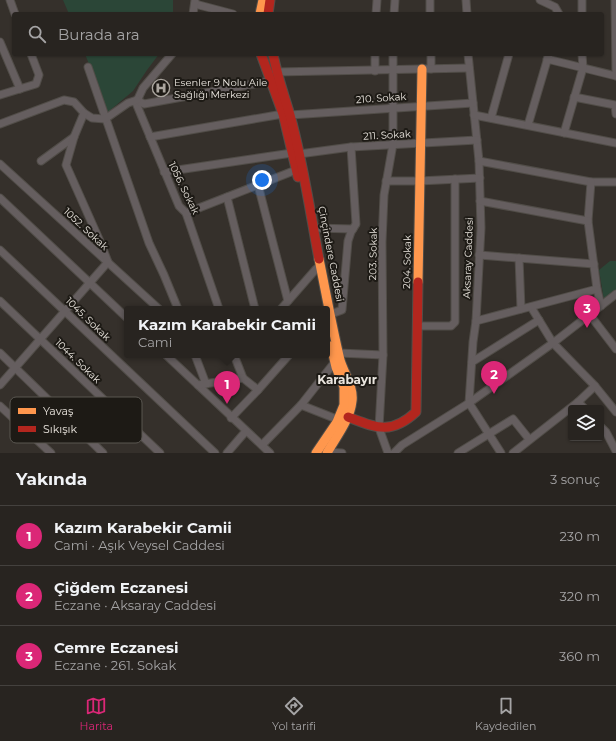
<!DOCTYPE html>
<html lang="tr">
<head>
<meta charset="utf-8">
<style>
	:root { --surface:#282420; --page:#302c29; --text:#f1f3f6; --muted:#a5a4a5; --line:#44413e; --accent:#db2777 }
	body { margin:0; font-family:Montserrat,sans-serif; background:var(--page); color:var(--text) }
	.controls { position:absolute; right:12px; bottom:12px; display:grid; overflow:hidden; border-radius:4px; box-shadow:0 1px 3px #0004 }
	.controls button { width:36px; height:36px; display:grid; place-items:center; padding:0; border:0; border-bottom:1px solid var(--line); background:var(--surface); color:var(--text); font:20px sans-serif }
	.you { position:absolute; left:262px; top:180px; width:14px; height:14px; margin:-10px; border:3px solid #fff; border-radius:50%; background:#1a73e8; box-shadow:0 0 0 6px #1a73e833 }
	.badge { display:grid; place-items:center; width:26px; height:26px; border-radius:50%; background:var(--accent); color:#fff; font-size:13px; font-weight:700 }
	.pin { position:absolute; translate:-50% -33px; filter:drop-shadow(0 1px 2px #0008) }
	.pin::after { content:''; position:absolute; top:21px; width:14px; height:12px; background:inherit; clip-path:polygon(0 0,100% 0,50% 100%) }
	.popup { position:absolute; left:124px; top:306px; width:206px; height:52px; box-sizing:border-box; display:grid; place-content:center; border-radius:4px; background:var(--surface); filter:drop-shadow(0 1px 3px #0005); font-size:13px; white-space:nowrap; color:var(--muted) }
	.popup b { font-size:15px; color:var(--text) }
	.popup::after { content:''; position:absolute; left:50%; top:100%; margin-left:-8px; border:8px solid transparent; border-top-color:var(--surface) }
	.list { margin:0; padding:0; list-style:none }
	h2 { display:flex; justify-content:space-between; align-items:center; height:52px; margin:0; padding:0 16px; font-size:17px }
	h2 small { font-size:13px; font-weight:400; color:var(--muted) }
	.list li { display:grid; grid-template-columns:26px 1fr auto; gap:12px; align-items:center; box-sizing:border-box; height:60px; padding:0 16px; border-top:1px solid var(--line) }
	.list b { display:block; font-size:15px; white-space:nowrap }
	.list p { margin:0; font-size:13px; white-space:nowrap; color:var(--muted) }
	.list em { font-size:13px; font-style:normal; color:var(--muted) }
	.icon { flex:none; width:22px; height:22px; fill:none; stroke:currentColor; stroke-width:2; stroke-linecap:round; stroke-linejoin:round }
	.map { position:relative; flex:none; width:616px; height:453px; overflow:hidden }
	.search { position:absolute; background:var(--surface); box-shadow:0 1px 3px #0004; left:12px; right:12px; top:12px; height:44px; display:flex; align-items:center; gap:10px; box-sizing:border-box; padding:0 14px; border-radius:4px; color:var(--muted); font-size:15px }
	.sheet { height:232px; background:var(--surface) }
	nav { display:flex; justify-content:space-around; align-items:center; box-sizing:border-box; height:56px; border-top:1px solid var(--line); background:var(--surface); font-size:11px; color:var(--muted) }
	nav a { display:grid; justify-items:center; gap:2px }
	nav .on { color:var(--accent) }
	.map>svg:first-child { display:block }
</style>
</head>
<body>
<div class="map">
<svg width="616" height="453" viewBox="0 0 616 453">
	<rect width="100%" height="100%" fill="#35302b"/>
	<!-- green -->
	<g fill="#2b4637">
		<path d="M63,0h110v14h-104z"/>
		<path d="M85,54h74l-12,16 -14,21 -25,21z"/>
		<path d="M610,261h6v30l-12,9 -5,-30z"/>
	</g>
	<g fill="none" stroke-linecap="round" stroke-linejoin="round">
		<defs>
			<g id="street">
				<path d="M10,0l5,14"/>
				<path d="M430,0v14"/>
				<path d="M466,0l1,14"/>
				<path d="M540,0l15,7 4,7"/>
				<path d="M582,0v14"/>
				<path d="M615,0l1,76"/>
				<path d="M195,4l38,10"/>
				<path d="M193,14l2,-14"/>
				<path d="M376,14l1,-14"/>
				<path d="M394,14l1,-14"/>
				<path d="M0,42l20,47"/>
				<path d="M172,54l-29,34 -7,15 43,103 7,7 33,96"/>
				<path d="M431,54v15"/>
				<path d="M468,54l11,107 2,67 -5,93 -3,21 -4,61 32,50"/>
				<path d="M547,59l69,17"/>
				<path d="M88,67l61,176 15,32 14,34"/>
				<path d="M375,71v-17"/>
				<path d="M276,72l193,-4"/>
				<path d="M0,95l36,-11 3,-9 -8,-21"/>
				<path d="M574,97l41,8 1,9"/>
				<path d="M137,100l7,4 126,-23"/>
				<path d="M290,115l183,-12"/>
				<path d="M474,115l142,28"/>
				<path d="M491,118l18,-64"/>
				<path d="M0,124l64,-24 10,2 10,11 8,5 13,1 23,-16 9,-3"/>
				<path d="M528,125l21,-71"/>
				<path d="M564,133l19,-65 -1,-14"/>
				<path d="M150,137l133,-23"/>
				<path d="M299,154l52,-7 126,-7"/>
				<path d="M41,161l33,-24"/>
				<path d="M479,161l112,21h25"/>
				<path d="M0,164l159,145"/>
				<path d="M164,172l128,-19"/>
				<path d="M386,181h33l61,-3"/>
				<path d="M591,182l-3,39 9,68 4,17"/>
				<path d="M258,185l30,116"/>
				<path d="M227,197l28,112"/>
				<path d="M0,198l127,120"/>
				<path d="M480,201l108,20"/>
				<path d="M186,213l110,-43"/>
				<path d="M315,228l38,1"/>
				<path d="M0,250l215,203"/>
				<path d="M479,255l115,9"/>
				<path d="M519,258l2,51"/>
				<path d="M0,301l160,152"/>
				<path d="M531,307l22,36 42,43 21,26"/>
				<path d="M281,309l35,-40"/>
				<path d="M331,314l11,-4 6,-69 3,-9 5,-8 -5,-77"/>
				<path d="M590,315l26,34"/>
				<path d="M476,321l121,-32"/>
				<path d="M418,326h33l4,-4v-143"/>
				<path d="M0,353l103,100"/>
				<path d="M339,353l44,2"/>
				<path d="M166,355l104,98"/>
				<path d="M195,355l11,29"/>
				<path d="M234,355l9,23 15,12"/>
				<path d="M472,362l67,-42"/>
				<path d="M0,385l108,-123 -9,-23 -33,-74 8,-28 10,-24"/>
				<path d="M198,385l45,-7"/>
				<path d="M578,402l6,6"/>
				<path d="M301,405l38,15"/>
				<path d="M0,406l51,47"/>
				<path d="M231,418l27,-28 31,-35"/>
				<path d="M601,427l5,5 10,19"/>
				<path d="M262,445l39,-40 33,-42"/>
				<path d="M328,452l14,1"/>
				<path d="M227,453l19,-22"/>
				<path d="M388,453l-9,-25 4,-73 -1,-113 2,-47 9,-51v-90"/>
				<path d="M394,453l8,-8 67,-42 84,-60 63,-49"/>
				<path d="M458,453l55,-34 16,20"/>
				<path d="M513,453l65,-51 17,-16"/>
			</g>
			<g id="slow">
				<path d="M260,14l3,-14"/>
				<path d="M319,259c7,34 13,68 21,101 4,13 14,28 12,41 -2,19 -16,36 -25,52"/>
				<path d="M418,282l4,-213"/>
				<path d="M316,453l21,-31 7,-17v-18l-8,-20 -5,-21"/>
			</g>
			<g id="jam">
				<path d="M268,14l2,-14"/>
				<path d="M261,54l22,60 15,63"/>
				<path d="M273,54c4,21 11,41 17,61 13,47 20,96 29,144"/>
				<path d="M348,417c29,11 43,18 68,-5l2,-130"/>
			</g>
		</defs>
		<!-- street casing -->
		<use href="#street" stroke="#514d48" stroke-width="9"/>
		<!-- slow casing -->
		<use href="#slow" stroke="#514d48" stroke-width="11"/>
		<!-- jam casing -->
		<use href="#jam" stroke="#514d48" stroke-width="11"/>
		<!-- street -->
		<use href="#street" stroke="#655e5f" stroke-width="7"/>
		<!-- slow -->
		<use href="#slow" stroke="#ff974d" stroke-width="9"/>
		<!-- jam -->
		<use href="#jam" stroke="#b3261e" stroke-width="9"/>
	</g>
	<!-- icons -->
	<defs>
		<symbol id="hospital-ring" viewBox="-11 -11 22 22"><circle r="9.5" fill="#1d1a15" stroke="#aba69f" stroke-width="1.5"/><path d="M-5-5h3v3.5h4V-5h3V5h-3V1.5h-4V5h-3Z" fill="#aba69f"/></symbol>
	</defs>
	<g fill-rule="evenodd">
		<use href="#hospital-ring" x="151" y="78" width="20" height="20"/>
	</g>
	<g text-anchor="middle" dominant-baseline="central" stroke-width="4" stroke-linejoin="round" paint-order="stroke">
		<!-- poi labels -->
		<g font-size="10" fill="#eae5de" stroke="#1d1a15" text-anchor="start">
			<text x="174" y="82">Esenler 9 Nolu Aile<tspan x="174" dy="12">Sağlığı Merkezi</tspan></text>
		</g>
		<!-- street labels -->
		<g font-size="10" fill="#eae5de" stroke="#1d1a15">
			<text transform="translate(381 98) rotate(-4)">210. Sokak</text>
			<text transform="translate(387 135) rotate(-3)">211. Sokak</text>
			<text transform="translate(184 188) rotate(64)">1056. Sokak</text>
			<text transform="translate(86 229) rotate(43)">1052. Sokak</text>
			<text transform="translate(331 254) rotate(79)">Çinçindere Caddesi</text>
			<text transform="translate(373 254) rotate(-89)">203. Sokak</text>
			<text transform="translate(468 258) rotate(-88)">Aksaray Caddesi</text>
			<text transform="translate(407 262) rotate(-89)">204. Sokak</text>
			<text transform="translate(88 319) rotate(44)">1045. Sokak</text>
			<text transform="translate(78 361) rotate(44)">1044. Sokak</text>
		</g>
		<!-- quarter labels -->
		<g font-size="12" font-weight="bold" fill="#eae5de" stroke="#1d1a15">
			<text x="347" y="379">Karabayır</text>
		</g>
	</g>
	<!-- legend -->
	<rect x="10" y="397" width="132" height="46" rx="6" fill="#1d1a15" stroke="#5a5751" stroke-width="1"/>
	<rect x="18" y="408" width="18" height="6" fill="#ff974d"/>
	<rect x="18" y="426" width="18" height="6" fill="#b3261e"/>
	<g font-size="11" fill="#eae5de">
		<text x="43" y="415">Yavaş</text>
		<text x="43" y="433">Sıkışık</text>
	</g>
</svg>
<div class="controls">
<button><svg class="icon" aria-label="layers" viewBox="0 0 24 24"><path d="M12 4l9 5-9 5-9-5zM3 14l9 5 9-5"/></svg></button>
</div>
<div class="you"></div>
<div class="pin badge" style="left:227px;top:404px">1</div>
<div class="popup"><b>Kazım Karabekir Camii</b>Cami</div>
<div class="pin badge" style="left:494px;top:394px">2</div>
<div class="pin badge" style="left:587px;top:328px">3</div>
<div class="search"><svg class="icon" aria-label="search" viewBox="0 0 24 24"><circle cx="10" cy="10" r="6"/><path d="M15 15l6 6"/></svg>Burada ara</div>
</div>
<section class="sheet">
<h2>Yakında<small>3 sonuç</small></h2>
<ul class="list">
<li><span class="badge">1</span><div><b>Kazım Karabekir Camii</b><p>Cami · Aşık Veysel Caddesi</p></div><em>230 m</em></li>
<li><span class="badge">2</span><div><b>Çiğdem Eczanesi</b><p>Eczane · Aksaray Caddesi</p></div><em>320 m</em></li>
<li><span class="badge">3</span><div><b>Cemre Eczanesi</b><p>Eczane · 261. Sokak</p></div><em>360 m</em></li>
</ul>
</section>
<nav>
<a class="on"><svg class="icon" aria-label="map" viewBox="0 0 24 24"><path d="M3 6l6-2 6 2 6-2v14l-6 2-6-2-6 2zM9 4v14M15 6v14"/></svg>Harita</a>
<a><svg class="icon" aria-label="directions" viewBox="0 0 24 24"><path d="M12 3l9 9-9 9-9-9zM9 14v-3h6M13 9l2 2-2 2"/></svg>Yol tarifi</a>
<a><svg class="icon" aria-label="saved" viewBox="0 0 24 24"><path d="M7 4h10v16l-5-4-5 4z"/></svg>Kaydedilen</a>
</nav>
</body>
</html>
